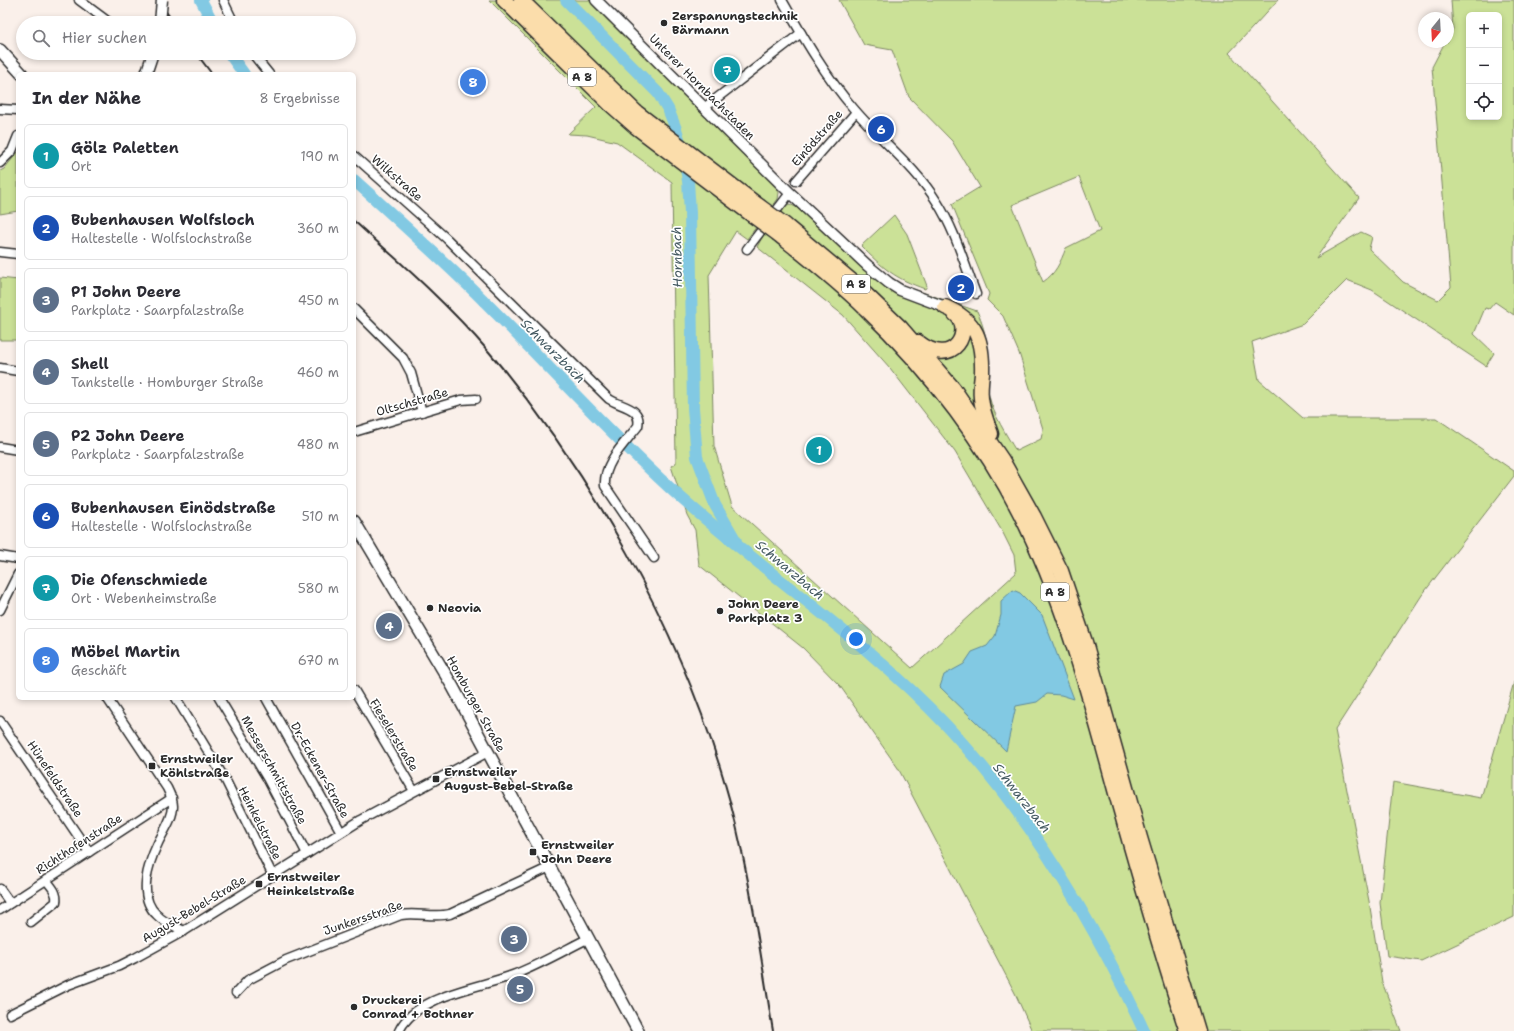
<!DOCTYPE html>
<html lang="de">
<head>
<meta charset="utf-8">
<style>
	:root { --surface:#fff; --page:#f2f2f3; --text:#2b2b33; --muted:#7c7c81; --line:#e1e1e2; --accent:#2b2b2b }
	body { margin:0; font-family:"Shantell Sans",sans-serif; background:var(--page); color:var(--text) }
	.controls { position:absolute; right:12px; top:12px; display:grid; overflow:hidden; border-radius:6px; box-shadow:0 2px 6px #0003 }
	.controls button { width:36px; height:36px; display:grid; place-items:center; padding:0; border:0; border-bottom:1px solid var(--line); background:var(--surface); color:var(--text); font:20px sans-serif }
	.compass { position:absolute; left:1418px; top:12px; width:36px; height:36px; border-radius:50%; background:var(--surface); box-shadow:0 2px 6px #0003; rotate:198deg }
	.you { position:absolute; left:856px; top:639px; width:14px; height:14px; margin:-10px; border:3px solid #fff; border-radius:50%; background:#1a73e8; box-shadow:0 0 0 6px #1a73e833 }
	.badge { display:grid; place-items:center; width:26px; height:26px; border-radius:50%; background:var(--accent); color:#fff; font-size:13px; font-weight:700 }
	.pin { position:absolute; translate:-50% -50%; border:2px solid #fff; box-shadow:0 1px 4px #0006 }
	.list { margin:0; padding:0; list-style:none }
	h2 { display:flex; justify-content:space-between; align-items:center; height:52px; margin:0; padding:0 16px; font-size:17px }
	h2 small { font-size:13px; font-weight:400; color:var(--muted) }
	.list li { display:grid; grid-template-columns:26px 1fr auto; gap:12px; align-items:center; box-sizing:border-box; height:64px; margin:0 8px 8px; padding:0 8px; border:1px solid var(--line); border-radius:6px }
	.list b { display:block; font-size:15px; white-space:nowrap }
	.list p { margin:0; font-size:13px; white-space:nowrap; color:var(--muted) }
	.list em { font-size:13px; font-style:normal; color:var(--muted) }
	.icon { flex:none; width:22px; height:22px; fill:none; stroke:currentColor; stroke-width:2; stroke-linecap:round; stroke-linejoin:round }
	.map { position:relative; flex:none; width:1514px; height:1031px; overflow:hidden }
	.search { position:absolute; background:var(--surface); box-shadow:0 2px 6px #0003; left:16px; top:16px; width:340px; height:44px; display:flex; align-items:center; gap:10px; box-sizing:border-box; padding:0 14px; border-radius:22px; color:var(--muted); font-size:15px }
	.panel { position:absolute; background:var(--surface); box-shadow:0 2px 6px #0003; left:16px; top:72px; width:340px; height:628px; border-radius:6px }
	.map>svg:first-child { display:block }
</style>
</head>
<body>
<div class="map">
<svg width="1514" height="1031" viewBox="0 0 1514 1031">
	<rect width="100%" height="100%" fill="#faf0ea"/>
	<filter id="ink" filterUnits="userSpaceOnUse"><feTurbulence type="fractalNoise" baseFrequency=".025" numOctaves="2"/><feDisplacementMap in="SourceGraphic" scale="8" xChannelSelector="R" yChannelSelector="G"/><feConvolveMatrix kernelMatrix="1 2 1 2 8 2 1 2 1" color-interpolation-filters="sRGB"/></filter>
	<g filter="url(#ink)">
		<!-- green -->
		<g fill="#cbe197" stroke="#7b8661" fill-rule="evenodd">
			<path d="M489,0h100l189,188 1,5 -1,6 -31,40 -11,-8 -27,44 5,171 18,60 180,162 104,-95 -2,-18 -11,-22 -48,-81 -65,-84 -47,-53 -86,-68 8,-15 20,-26 4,-2 7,3 90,79 6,-7 15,8 70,24c5,11 9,24 10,36 1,16 -3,33 2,49 5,20 17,38 27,55l25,-12 2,-10 -24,-76 -16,-37 -16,-16 2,-6 -37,-90 28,-17 -28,-46 -43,-44 -17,-47 -28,-5 -25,-45h439l-49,53 130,145 -43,60 45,-26 11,5 -3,12 34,33 35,18 13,-13 -19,-220 13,-25h3v-5l5,-8 -2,-29h63v315l-19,-13 -6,7 -4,-1 -11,26 20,19 -8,13 -114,-76 -25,-10 -44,44 -51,18 7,38 44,38h133l78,53v5l-92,119 -87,135 34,171 13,81 19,49h-369l-17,-38 -117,-225 -58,-82 -37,-38 -104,-83 -4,-35 -8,-15 -16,-49 5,-3 -4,-281 -55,-40 -30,-7 -19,-1 28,-27zM1469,15h30v102h-30zM663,127l52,69 -52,-40zM1079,177l21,54 -34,17c-6,15 -10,25 -23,34l-31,-77z"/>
			<path d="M18,152v59l-18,3v-43l4,-2z"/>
			<path d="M894,215l13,19 20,52 -2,3c-31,-11 -42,-21 -64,-43z"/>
			<path d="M0,278l18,2v60h-18z"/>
			<path d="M1514,682v235l-93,44 -34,-5 -7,-53 13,-121 88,16z"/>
		</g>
		<!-- water -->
		<path fill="#82c9e3" stroke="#5f8a99" d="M1013,590l7,3 22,22 32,84 -13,-4 -14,-1 -10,8 -21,4 -10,45 -66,-64 4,-12 20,-11 8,-12 15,-6 8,-10 6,-21v-14z"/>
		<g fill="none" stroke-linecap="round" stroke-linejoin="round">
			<!-- river -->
			<g stroke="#82c9e3" stroke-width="12">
				<path d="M201,0l12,23"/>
				<path d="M566,0l92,93 10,16 8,20 8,26 4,26 2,32 3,195 4,49 18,48 21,36"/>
				<path d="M229,53l15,21"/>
				<path d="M354,180c41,37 82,74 121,112 66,65 127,134 195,196 90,82 193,149 277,238 83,89 146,195 197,305"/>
			</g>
			<defs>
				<g id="minor">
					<path d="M79,0l31,23"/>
					<path d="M223,0l11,23"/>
					<path d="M782,0c21,37 44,77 72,109 27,32 61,57 83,93 18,28 27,61 39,92"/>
					<path d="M252,53l17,21"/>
					<path d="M704,108l97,-75"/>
					<path d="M0,109l18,1"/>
					<path d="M354,156l93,83 162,160c12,8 33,8 29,27 -13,17 -35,37 -33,60l49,72"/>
					<path d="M0,163l12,-12 6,-15"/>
					<path d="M796,181l60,-69"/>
					<path d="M747,249l43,-56"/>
					<path d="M0,252l18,2"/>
					<path d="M354,309l49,49 8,15 11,39"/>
					<path d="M0,368l18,3"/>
					<path d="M354,432l107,-32 15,-1"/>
					<path d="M0,447l18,3"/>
					<path d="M0,556l18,3"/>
					<path d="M0,610l18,-36"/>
					<path d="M354,690l60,101"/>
					<path d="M107,698l60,90c3,6 6,12 6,18 0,13 -10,26 -15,37 -10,21 -21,54 -1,72 7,8 18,11 27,16"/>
					<path d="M176,698l50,83 47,95"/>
					<path d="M219,698l48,80 40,76"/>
					<path d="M266,698l75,134"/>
					<path d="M0,721l89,131"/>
					<path d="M0,889l10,14"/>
					<path d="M0,910l172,-112"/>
					<path d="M31,922l25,-20c2,-9 -5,-16 -10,-22"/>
					<path d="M236,993l12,-13 38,-20 115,-45c16,-3 33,3 49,-1l100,-47"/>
					<path d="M10,1014l58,-29 51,-19 16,-8 49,-27 177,-111 127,-68"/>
					<path d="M399,1031c17,-36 80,-43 114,-56 26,-10 50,-24 74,-36"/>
				</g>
				<g id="tertiary">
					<path d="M596,0l194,193 78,73 21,17 11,7 45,17"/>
					<path d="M146,74l7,-21"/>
				</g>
				<g id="secondary">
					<path d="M0,50l22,24"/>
					<path d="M354,521l99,166 185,344"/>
				</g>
				<g id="motorway">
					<path d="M504,0l106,104 26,23 116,88"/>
					<path d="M521,0l115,112 123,94"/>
					<path d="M785,225l68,57 48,46 52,60 49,72 32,57 27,54 24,71 55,196 58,193"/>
					<path d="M778,234c30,24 61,48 88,75 62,59 124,140 161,218 41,86 65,178 90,270 22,78 44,157 70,234"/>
					<path d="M945,307c32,13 38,34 37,67 -1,8 -2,16 -1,24 1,12 6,25 10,36"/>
					<path d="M918,342c37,29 56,-14 37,-28"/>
				</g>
			</defs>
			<!-- minor casing -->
			<use href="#minor" stroke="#2b2b2b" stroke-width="11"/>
			<!-- tertiary casing -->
			<use href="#tertiary" stroke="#2b2b2b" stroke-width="13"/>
			<!-- secondary casing -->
			<use href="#secondary" stroke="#2b2b2b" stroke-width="14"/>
			<!-- motorway casing -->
			<use href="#motorway" stroke="#2b2b2b" stroke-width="17"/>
			<!-- minor -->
			<use href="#minor" stroke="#fff" stroke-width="8"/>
			<!-- tertiary -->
			<use href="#tertiary" stroke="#fff" stroke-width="10"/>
			<!-- secondary -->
			<use href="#secondary" stroke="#fff" stroke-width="11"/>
			<!-- motorway -->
			<use href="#motorway" stroke="#fbddab" stroke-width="14"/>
			<!-- rail -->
			<g stroke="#2b2b2b" stroke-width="2">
				<path d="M158,0l16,23"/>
				<path d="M196,53l16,21"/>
				<path d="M354,221c46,41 94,83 135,131 102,121 188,273 234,425 25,83 36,169 50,254"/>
			</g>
			<defs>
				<path id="tertiary-bridge" d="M160,23l2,-23"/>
				<g id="motorway-bridge">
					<path d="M759,206l26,19"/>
					<path d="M752,215l26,19"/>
				</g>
			</defs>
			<!-- tertiary-bridge casing -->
			<use href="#tertiary-bridge" stroke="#2b2b2b" stroke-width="13" stroke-linecap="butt"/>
			<!-- motorway-bridge casing -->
			<use href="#motorway-bridge" stroke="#2b2b2b" stroke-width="17" stroke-linecap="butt"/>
			<!-- tertiary-bridge -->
			<use href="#tertiary-bridge" stroke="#fff" stroke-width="10"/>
			<!-- motorway-bridge -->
			<use href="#motorway-bridge" stroke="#fbddab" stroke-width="14"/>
		</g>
	</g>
	<!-- markers -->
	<g fill="#2b2b2b" stroke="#fff" stroke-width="1.5">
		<circle cx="664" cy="23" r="4"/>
		<circle cx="430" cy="608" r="4"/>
		<circle cx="720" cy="611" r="4"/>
		<rect x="148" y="762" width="8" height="8" rx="2"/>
		<rect x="432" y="775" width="8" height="8" rx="2"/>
		<rect x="529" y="848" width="8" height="8" rx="2"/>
		<rect x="255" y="880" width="8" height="8" rx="2"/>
		<circle cx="354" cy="1007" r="4"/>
	</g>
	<g text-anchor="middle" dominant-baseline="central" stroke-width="3.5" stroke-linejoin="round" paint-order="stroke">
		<!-- shield labels -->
		<g fill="#fff" stroke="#6b6b6b" stroke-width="1">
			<rect x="568" y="68" width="28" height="18" rx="3"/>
			<rect x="842" y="275" width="28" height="18" rx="3"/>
			<rect x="1041" y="583" width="28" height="18" rx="3"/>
		</g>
		<g font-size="11" font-weight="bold" fill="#2b2b2b">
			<text x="582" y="77">A 8</text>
			<text x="856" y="284">A 8</text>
			<text x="1055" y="592">A 8</text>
		</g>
		<!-- poi labels -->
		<g font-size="12" font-weight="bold" fill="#2b2b2b" stroke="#fff" text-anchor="start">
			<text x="672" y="16">Zerspanungstechnik<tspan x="672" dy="14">Bärmann</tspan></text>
			<text x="728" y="604">John Deere<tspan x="728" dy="14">Parkplatz 3</tspan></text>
			<text x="438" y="608">Neovia</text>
			<text x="160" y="759">Ernstweiler<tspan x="160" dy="14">Köhlstraße</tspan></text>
			<text x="444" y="772">Ernstweiler<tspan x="444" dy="14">August-Bebel-Straße</tspan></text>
			<text x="541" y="845">Ernstweiler<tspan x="541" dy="14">John Deere</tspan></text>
			<text x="267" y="877">Ernstweiler<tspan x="267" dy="14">Heinkelstraße</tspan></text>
			<text x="362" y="1000">Druckerei<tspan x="362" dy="14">Conrad + Bothner</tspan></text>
		</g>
		<!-- street labels -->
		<g font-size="12" fill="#2b2b2b" stroke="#fff">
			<text transform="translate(702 87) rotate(45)">Unterer Hornbachstaden</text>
			<text transform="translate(817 138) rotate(-49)">Einödstraße</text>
			<text transform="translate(397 178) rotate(41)">Wilkstraße</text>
			<text transform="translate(412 402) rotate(-16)">Oltschstraße</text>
			<text transform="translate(476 704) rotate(61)">Homburger Straße</text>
			<text transform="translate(394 735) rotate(59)">Fieselerstraße</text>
			<text transform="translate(274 770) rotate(61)">Messerschmittstraße</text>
			<text transform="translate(320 770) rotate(61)">Dr.-Eckener-Straße</text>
			<text transform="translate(55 779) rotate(56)">Hünefeldstraße</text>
			<text transform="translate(260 823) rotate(63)">Heinkelstraße</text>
			<text transform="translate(79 844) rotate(-33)">Richthofenstraße</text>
			<text transform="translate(194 909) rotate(-31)">August-Bebel-Straße</text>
			<text transform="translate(363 918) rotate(-19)">Junkersstraße</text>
		</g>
		<!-- water labels -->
		<g font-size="13" font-style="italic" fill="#455a62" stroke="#fff">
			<text transform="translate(677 257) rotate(-91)">Hornbach</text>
			<text transform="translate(553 351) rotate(45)">Schwarzbach</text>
			<text transform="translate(790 570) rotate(40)">Schwarzbach</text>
			<text transform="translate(1022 798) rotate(52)">Schwarzbach</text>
		</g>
	</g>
</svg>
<div class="controls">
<button>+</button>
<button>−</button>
<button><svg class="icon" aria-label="locate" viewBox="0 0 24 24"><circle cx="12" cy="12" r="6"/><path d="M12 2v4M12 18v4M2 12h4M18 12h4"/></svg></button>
</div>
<svg class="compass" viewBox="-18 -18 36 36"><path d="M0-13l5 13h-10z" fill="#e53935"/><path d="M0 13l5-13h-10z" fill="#7c7c81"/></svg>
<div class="you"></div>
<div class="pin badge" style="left:819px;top:450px;background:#0f9aa8">1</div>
<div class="pin badge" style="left:961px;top:288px;background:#1a4fb4">2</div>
<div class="pin badge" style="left:514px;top:939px;background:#5c6f8a">3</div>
<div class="pin badge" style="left:389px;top:626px;background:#5c6f8a">4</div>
<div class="pin badge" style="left:520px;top:989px;background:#5c6f8a">5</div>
<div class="pin badge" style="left:881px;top:129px;background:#1a4fb4">6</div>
<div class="pin badge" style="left:727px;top:70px;background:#0f9aa8">7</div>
<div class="pin badge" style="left:473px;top:82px;background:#3f7fe0">8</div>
<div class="search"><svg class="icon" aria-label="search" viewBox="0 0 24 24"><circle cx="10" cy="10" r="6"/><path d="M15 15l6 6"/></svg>Hier suchen</div>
<section class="panel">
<h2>In der Nähe<small>8 Ergebnisse</small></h2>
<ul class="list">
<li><span class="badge" style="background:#0f9aa8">1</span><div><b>Gölz Paletten</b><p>Ort</p></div><em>190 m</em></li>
<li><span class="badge" style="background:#1a4fb4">2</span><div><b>Bubenhausen Wolfsloch</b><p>Haltestelle · Wolfslochstraße</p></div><em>360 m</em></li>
<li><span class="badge" style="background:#5c6f8a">3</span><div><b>P1 John Deere</b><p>Parkplatz · Saarpfalzstraße</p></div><em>450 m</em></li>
<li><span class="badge" style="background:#5c6f8a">4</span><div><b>Shell</b><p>Tankstelle · Homburger Straße</p></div><em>460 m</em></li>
<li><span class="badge" style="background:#5c6f8a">5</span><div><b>P2 John Deere</b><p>Parkplatz · Saarpfalzstraße</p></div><em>480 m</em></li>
<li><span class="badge" style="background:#1a4fb4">6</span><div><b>Bubenhausen Einödstraße</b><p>Haltestelle · Wolfslochstraße</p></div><em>510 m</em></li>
<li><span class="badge" style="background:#0f9aa8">7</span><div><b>Die Ofenschmiede</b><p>Ort · Webenheimstraße</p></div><em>580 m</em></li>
<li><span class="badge" style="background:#3f7fe0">8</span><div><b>Möbel Martin</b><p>Geschäft</p></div><em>670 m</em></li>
</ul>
</section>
</div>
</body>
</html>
